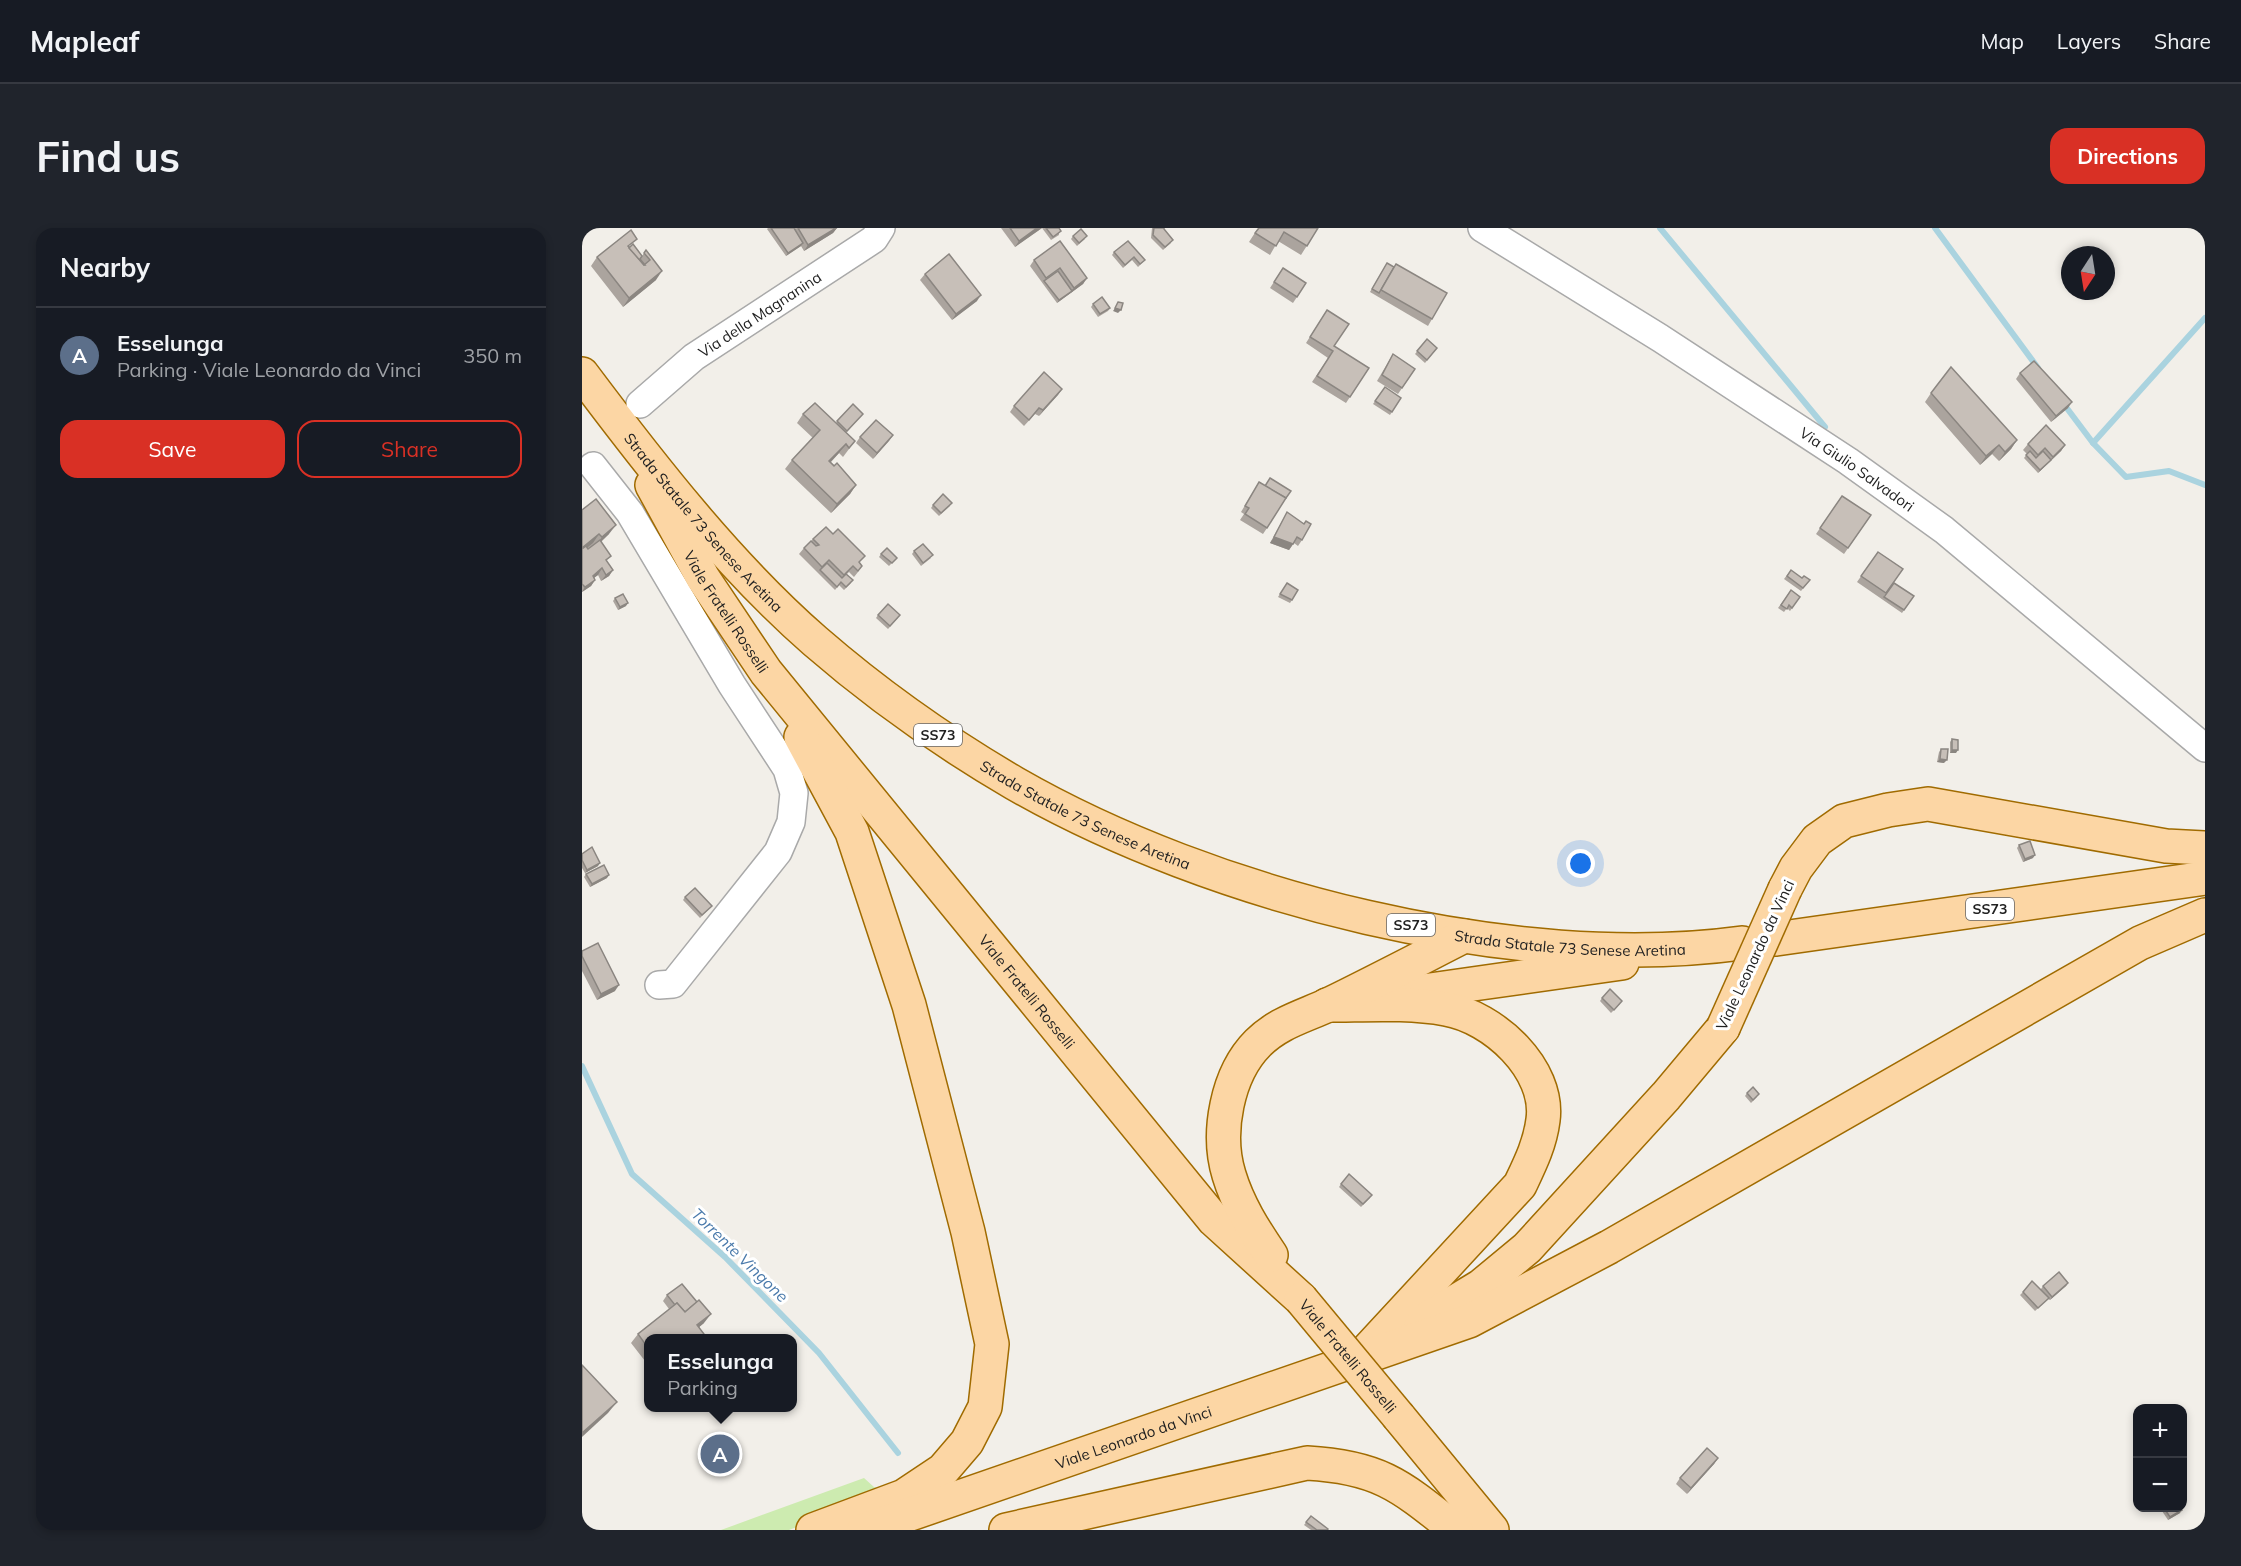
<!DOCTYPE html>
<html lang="en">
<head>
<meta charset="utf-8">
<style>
	:root { --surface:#171b24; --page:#20242c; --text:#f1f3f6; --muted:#9ea1a6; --line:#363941; --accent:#d93025 }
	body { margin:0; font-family:Mulish,sans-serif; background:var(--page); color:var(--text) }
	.controls { position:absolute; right:18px; bottom:18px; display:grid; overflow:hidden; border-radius:12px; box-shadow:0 3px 9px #0003 }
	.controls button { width:54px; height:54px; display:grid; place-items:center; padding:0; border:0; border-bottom:2px solid var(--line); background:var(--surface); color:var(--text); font:30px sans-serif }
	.compass { position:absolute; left:1479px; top:18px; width:54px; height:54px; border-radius:50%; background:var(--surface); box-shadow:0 3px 9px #0003; rotate:192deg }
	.you { position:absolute; left:999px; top:636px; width:21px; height:21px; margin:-15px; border:4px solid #fff; border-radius:50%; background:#1a73e8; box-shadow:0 0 0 9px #1a73e833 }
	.badge { display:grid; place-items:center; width:39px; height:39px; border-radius:50%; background:var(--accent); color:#fff; font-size:20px; font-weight:700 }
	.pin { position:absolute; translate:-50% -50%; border:3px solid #fff; box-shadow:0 2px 6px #0006 }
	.popup { position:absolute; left:62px; top:1106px; width:153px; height:78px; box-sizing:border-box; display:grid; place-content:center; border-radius:12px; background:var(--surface); filter:drop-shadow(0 2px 4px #0005); font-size:20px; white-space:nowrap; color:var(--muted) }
	.popup b { font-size:22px; color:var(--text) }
	.popup::after { content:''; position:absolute; left:50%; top:100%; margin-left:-12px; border:12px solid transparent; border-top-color:var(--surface) }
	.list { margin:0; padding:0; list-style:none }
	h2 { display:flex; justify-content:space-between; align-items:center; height:78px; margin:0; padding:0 24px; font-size:26px }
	h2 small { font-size:20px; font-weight:400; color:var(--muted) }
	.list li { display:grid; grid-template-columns:39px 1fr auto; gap:18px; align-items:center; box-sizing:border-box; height:96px; padding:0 24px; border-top:2px solid var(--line) }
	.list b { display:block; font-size:22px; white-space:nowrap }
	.list p { margin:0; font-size:20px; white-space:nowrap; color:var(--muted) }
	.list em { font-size:20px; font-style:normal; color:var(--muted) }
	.actions { display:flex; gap:12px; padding:18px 24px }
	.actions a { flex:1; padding:14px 0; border:2px solid var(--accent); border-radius:18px; text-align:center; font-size:21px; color:var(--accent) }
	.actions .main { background:var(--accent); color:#fff }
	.map { position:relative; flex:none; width:1623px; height:1302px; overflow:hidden; border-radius:18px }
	header { display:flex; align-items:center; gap:36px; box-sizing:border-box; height:84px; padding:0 30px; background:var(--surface); border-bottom:2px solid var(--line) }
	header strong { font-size:28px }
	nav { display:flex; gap:33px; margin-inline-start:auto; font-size:21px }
	.intro { display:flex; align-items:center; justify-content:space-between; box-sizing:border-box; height:144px; padding:0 36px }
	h1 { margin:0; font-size:42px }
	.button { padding:15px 27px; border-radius:18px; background:var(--accent); color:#fff; font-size:21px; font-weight:700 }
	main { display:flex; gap:36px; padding:0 36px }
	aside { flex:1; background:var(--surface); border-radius:18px; box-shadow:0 3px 9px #0003 }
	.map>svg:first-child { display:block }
</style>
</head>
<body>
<header>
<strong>Mapleaf</strong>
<nav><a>Map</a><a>Layers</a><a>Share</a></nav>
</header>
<div class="intro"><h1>Find us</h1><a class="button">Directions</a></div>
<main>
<aside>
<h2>Nearby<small></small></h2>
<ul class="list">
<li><span class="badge" style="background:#5c6f8a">A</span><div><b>Esselunga</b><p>Parking · Viale Leonardo da Vinci</p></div><em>350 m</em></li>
</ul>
<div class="actions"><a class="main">Save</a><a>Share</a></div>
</aside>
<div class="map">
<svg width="1623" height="1302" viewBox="0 0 1623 1302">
	<rect width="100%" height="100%" fill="#f2efe9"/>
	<!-- grass -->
	<path fill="#cdebb0" d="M282,1250l10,9 16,4 -101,39h-68z"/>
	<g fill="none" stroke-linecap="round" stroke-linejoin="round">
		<!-- stream -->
		<g stroke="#aad3df" stroke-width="6">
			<path d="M1078,0l165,199"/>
			<path d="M1353,0l103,140"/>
			<path d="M1481,175l30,40 33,34 43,-6 36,14"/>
			<path d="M1511,215l112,-125"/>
			<path d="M0,838l50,108 93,83 94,96 79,100"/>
		</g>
		<defs>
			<g id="minor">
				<path id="s1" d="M900,0l178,110 188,123 96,69 261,218"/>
				<path id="s2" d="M58,176l54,-47 180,-118 7,-11"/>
				<path d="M11,238l37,47 102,172 55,84 7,24 -3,29 -13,30 -105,132 -14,1"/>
			</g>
			<g id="major">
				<path id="s3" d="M0,146c69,92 146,191 233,267 61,53 129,101 199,142 198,114 501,191 728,160"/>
				<path id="s4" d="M70,257l51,93 63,94 448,548 87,79"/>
				<path d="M219,509l51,95 57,173 59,227 24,112 -7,63 -18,35 -24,28 -39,26 -91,34"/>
				<path d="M1203,661l11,-21 21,-28 27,-19 44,-11 40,-6 238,42 39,2"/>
				<path d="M1194,711l429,-61"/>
				<path d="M827,765l213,-30"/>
				<path d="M745,777c39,0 80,-3 119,4 47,8 104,60 97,111 -3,24 -13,44 -23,65l-159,172"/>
				<path d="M689,1027c-17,-25 -33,-50 -42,-80 -13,-42 -2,-101 29,-132 21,-21 47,-27 72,-39 45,-22 89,-45 134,-68"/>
				<path d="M839,1098l9,-9 51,-31 46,-38 139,-152 57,-68"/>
				<path d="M817,1189l93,113"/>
				<path id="s5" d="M282,1302l605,-209 140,-74 531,-304 65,-28"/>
				<path d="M424,1302l301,-67c73,4 94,23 149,67"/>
			</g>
		</defs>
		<!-- minor casing -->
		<use href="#minor" stroke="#a9a9a9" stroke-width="30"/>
		<!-- major casing -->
		<use href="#major" stroke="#a06b00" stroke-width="36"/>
		<!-- minor -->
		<use href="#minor" stroke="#fff" stroke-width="27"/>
		<!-- major -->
		<use href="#major" stroke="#fcd6a4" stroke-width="33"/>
		<defs>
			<g id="major-bridge">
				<path d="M1141,800l62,-139"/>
				<path id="s6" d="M719,1071l98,118"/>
			</g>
		</defs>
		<!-- major-bridge casing -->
		<use href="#major-bridge" stroke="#a06b00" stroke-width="36" stroke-linecap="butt"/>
		<!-- major-bridge -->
		<use href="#major-bridge" stroke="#fcd6a4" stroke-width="33"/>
	</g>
	<!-- wall -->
	<g fill="#aba49e">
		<path d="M186,0h69l-4,5 -29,18 -3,-5 -15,10 -19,-27z"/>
		<path d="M419,0h41l-27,19z"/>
		<path d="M460,0h17v7l-8,5z"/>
		<path d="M570,0h12l7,15 -8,7 -12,-12z"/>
		<path d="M676,0h60l-17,27 -23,-14 -8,14 -21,-13z"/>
		<path d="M491,8l12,3 -8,7 -6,-7z"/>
		<path d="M51,17l9,11 4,-6 10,30 -33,27 -32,-41 6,-9z"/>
		<path d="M532,24l31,8 -7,7 -6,-7 -9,8 -11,-13z"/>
		<path d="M452,32l53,18 -4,6 -26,19 -27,-37z"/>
		<path d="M803,38l47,53 -4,7 -58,-34z"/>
		<path d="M701,40l23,15 -13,20 -23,-15z"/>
		<path d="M343,46l52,27 -25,19 -32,-40z"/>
		<path d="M511,76l17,4 -2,3 -10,6 -7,-10z"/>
		<path d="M745,82l7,36 35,22 -23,35 -34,-21 16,-24 -22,-15z"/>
		<path d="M845,111l10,9 -12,15 -10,-9z"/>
		<path d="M811,126l22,15 -17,25 -21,-13z"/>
		<path d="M1438,145l48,35 -17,14 -35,-43z"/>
		<path d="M803,159l16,11 -11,17 -17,-11z"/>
		<path d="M480,161l-23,27 -4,-2 -11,12 -14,-14 4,-6z"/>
		<path d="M1349,165l86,47 -6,9 -12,12 -7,-7 -12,11 -55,-63z"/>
		<path d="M271,176l10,10 -17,19 9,8 -12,16 -4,-4 -8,9 25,23 -6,9 -19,19 -46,-44 7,-9 21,-22 -16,-15 6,-9 33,9z"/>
		<path d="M311,207l-20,24 -17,-16 4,-6z"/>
		<path d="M1446,216l37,1 -4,6 -23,22 -14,-15 3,-4 -4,-4z"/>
		<path d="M677,254l8,46 -4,6 -23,-14 4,-6 -3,-2z"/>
		<path d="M1260,268l29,19 -27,39 -28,-20z"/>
		<path d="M351,277l17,1 -11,10 -8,-8z"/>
		<path d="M0,282l27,24 -8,8 6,20 6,8 -4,6 -8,5 -3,-6 -4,3 1,2 -4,6 -9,6z"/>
		<path d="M705,284l15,28 -4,6 -4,-3 -5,7 -19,-7z"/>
		<path d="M231,311l47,24 -2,9 -4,5 -5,-5 -2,2 4,9 -7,7 -5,-5 -4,5 -36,-36 5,-6z"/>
		<path d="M332,323l17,7 -10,8 -9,-12z"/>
		<path d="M1296,324l25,17 -19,27h30l-12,17 -45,-31z"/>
		<path d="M299,326l16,4 -8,8 -10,-9z"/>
		<path d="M1209,342l11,8 8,2 -9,11 -17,-12z"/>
		<path d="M705,355l5,17 -2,3 -12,-6z"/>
		<path d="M1209,362l9,7 -10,14 -3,-3 -3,4 -6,-4z"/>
		<path d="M33,370l11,8 -8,4 -5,-9z"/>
		<path d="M296,387l20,3 -10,11 -12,-11z"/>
		<path d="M1370,511l4,14h-6v-11z"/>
		<path d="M1359,521l3,14 -7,-1 2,-10z"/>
		<path d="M1437,617l14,13 -10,4 -6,-14z"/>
		<path d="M0,626l16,12 -13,7 -3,-5z"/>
		<path d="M4,646l21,4 -17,9 -6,-10z"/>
		<path d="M103,669l27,9 -12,12 -17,-18z"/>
		<path d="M0,723l33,40 -18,9 -15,-29z"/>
		<path d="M1020,770l18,6 -9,9 -11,-12z"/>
		<path d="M1165,865l10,4 -6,6 -6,-7z"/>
		<path d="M759,956l29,14 -9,9 -22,-20z"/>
		<path d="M1486,1055l-2,3 -16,14 -2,-1 -13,12 -15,-16 3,-3 18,-3 2,-3z"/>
		<path d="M85,1067l37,28 -5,4 5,7 -3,4h-53v20l-3,3 -14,-18 7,-9 31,-25 -6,-8z"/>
		<path d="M1136,1230l-4,6 -27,30 -11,-10 4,-6z"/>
		<path d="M1578,1280h20v5l-12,7z"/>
		<path d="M729,1288l16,14h-16l-7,-5z"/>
	</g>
	<!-- shaded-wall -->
	<g fill="#8b8681">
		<path d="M254,0h1l-4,5 -29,18 4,-6z"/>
		<path d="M455,0h5l-27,19 4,-6z"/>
		<path d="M221,15l-2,3 -15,10 2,-3z"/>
		<path d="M80,43l-6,9 -33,27 6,-9z"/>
		<path d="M505,50l-4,6 -26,19 2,-3z"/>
		<path d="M399,67l-4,6 -25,19 4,-6z"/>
		<path d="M533,80l6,2 -3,3 -5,-2z"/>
		<path d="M480,161l-4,6 -19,21 4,-6z"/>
		<path d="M1490,174l-4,6 -17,14 5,-6z"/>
		<path d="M311,207l-4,6 -16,18 4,-6z"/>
		<path d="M1435,212l-6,9 -12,12 6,-9z"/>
		<path d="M264,216l-7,9 -16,17 6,-9z"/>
		<path d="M1417,217l-7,9 -12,11 6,-9z"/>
		<path d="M1483,217l-4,6 -23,22 2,-3z"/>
		<path d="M274,257l-6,9 -19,19 6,-9z"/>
		<path d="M34,297l-7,9 -13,12 6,-9z"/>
		<path d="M17,306l-6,9 -11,9v-4z"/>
		<path d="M692,309l19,7 -4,6 -19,-7z"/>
		<path d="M20,340l-4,7 -10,7 5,-6z"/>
		<path d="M31,342l-4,6 -8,5 5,-6z"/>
		<path d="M13,352l-4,6 -9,6 3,-5z"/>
		<path d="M46,375l-2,3 -8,4 2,-3z"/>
		<path d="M1370,522h6l-2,3h-6z"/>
		<path d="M1358,531l7,1 -3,3 -7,-1z"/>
		<path d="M1453,627l-2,3 -10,4 2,-3z"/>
		<path d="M18,635l-2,3 -13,7 2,-3z"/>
		<path d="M27,647l-2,3 -17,9 2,-3z"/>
		<path d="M37,757l-4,6 -18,9 4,-6z"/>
		<path d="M1486,1055l-2,3 -16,14 2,-3z"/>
		<path d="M129,1086l-7,9 -13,11 6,-9z"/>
		<path d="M35,1174l-9,11 -26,24v-4z"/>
		<path d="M1136,1230l-4,6 -27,30 4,-6z"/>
		<path d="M1600,1282l-2,3 -12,7 2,-3z"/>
	</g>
	<!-- building -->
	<g fill="#c7bfb8" stroke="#8b8681" stroke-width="1.5">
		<path d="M189,0h23l9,15 -15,10z"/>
		<path d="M216,0h38l-28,17z"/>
		<path d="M428,0h27l-18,13z"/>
		<path d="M464,0h13l2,3 -8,6z"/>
		<path d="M572,0h10v1l9,11 -8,7 -12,-12z"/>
		<path d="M677,0h59l-11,18 -23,-14 -8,14 -21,-13z"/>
		<path d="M499,1l6,7 -8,7 -6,-7z"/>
		<path d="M49,2l6,9 -9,7 16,19 6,-5 -6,-7 2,-3 16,21 -33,27 -32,-41z"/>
		<path d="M478,13l27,37 -13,10 -14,-20 -14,10 -12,-18z"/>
		<path d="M546,13l17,19 -5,4 -6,-7 -9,8 -11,-13z"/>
		<path d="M51,16l9,12 -2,3 5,6h-1l-15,-17z"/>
		<path d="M367,26l32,41 -25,19 -31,-40z"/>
		<path d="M805,35l7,4 -15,26 -7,-4z"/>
		<path d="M814,36l51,29 -15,26 -51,-29z"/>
		<path d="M701,40l23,15 -9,14 -23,-15z"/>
		<path d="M476,43l14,20 -13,9 -15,-19z"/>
		<path d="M520,69l8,11 -10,6 -7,-10z"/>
		<path d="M536,74l5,1 -2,7 -6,-2z"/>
		<path d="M745,82l22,14 -15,22 35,22 -19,29 -33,-21 16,-25 -23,-14z"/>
		<path d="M845,111l10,9 -10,12 -10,-9z"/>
		<path d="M811,126l22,15 -13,19 -20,-13z"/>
		<path d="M1452,133l38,41 -16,14 -36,-43z"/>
		<path d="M1369,139l66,73 -12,12 -6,-7 -13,11 -55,-63z"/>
		<path d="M462,144l18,17 -19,21 -4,-2 -10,12 -15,-14z"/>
		<path d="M803,159l16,11 -9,14 -17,-11z"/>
		<path d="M233,175l40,38 -6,7 -3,-4 -17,17 5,5 3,-3 19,22 -19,19 -45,-44 28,-30 -17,-16z"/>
		<path d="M271,176l10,10 -16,17 -10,-10z"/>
		<path d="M294,192l17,15 -16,18 -17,-16z"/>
		<path d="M1464,197l19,20 -12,12 -8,-9 -7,7 -10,-11z"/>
		<path d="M1448,223l6,7 7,-7 8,9 -11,10 -14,-15z"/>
		<path d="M688,250l21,13 -5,7 -21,-12z"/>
		<path d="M677,254l27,16 -19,30 -22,-14 4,-6 -4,-2z"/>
		<path d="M361,266l9,9 -11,10 -8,-8z"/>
		<path d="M1260,268l29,19 -23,33 -28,-20z"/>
		<path d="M14,271l20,26 -14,12 -3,-3 -17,14v-38z"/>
		<path d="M705,284l17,12 2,-3 5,3 -9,16 -5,-3 -4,7 -19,-7z"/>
		<path d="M244,299l7,7 5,-5 27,27 -6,6 3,4 -4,5 -5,-5 -9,9 -15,-15 -7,7 -18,-19 7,-7 5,5 3,-1 -6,-6z"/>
		<path d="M18,312l11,16 -5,4 7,10 -7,5 -4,-7 -9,8 2,4 -10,7 -3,-3v-35l4,-3 2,3z"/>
		<path d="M341,316l10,11 -10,8 -9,-12z"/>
		<path d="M305,320l10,10 -5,5 -11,-9z"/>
		<path d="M1296,324l25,17 -17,24 -25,-17z"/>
		<path d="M245,335l15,15 4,-4 7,6 -7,7 -5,-5 -4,5 -17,-17z"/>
		<path d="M1209,342l11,8 2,-2 6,4 -7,8 -16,-12z"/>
		<path d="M705,355l11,7 -6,10 -12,-6z"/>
		<path d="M1312,355l20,13 -10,14 -20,-13z"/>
		<path d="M1209,362l9,7 -8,11 -3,-3 -2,4 -6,-4z"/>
		<path d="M41,366l5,9 -8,4 -5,-9z"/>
		<path d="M306,376l12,11 -10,11 -12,-11z"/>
		<path d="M1370,511l6,1v10h-6z"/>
		<path d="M1359,521h7l-1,11 -7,-1z"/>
		<path d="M1448,613l5,14 -10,4 -6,-14z"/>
		<path d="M10,619l8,16 -13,7 -5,-10v-6z"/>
		<path d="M22,637l5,10 -17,9 -6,-10z"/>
		<path d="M113,660l17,18 -10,9 -17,-18z"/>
		<path d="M16,715l21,42 -18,9 -19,-38v-5z"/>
		<path d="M1028,761l12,12 -8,9 -12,-12z"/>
		<path d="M1171,859l6,7 -6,6 -6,-7z"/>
		<path d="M767,946l23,21 -9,9 -22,-20z"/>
		<path d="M1477,1044l9,11 -16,14 -9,-11z"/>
		<path d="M1450,1053l17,17 -11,10 -15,-16z"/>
		<path d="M100,1056l15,18 -12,10 -8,-9 -2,2 -8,-10z"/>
		<path d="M117,1072l12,14 -14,11 7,9 -6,4h-50v10l-10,-14 39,-31 8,9z"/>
		<path d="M0,1137l35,37 -35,31z"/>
		<path d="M1125,1220l11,10 -27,30 -11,-10z"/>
		<path d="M1582,1280h16l2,2 -12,7z"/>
		<path d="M729,1288l17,13 -1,1h-10l-11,-8z"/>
	</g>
	<g text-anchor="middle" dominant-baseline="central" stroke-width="6" stroke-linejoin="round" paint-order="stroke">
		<!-- shield labels -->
		<g fill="#fff" stroke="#646464" stroke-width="1.5">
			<rect x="332" y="496" width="48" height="22" rx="4.5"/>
			<rect x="1384" y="670" width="48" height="22" rx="4.5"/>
			<rect x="805" y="686" width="48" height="22" rx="4.5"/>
		</g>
		<g font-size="14" font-weight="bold" fill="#222">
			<text x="356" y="507">SS73</text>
			<text x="1408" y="681">SS73</text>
			<text x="829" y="697">SS73</text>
		</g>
		<!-- street labels -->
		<g font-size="15" fill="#222" stroke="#fff">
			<text stroke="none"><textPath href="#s2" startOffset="150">Via della Magnanina</textPath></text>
			<text stroke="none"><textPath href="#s1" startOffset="446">Via Giulio Salvadori</textPath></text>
			<text stroke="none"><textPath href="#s3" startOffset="192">Strada Statale 73 Senese Aretina</textPath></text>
			<text stroke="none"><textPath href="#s4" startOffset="147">Viale Fratelli Rosselli</textPath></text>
			<text stroke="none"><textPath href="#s3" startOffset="678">Strada Statale 73 Senese Aretina</textPath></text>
			<text stroke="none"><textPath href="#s3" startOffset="1184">Strada Statale 73 Senese Aretina</textPath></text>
			<text transform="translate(1173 727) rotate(-65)">Viale Leonardo da Vinci</text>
			<text stroke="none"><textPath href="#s4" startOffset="632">Viale Fratelli Rosselli</textPath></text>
			<text stroke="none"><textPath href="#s6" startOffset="74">Viale Fratelli Rosselli</textPath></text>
			<text stroke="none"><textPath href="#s5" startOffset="285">Viale Leonardo da Vinci</textPath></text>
		</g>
		<!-- water labels -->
		<g font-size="16" font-style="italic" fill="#4a7aab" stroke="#fff">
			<text transform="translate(158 1027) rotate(44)">Torrente Vingone</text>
		</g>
	</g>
</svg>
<div class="controls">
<button>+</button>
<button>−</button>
</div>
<svg class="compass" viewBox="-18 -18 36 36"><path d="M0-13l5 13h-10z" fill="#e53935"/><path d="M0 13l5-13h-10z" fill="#9ea1a6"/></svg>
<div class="you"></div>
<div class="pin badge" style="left:138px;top:1226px;background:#5c6f8a">A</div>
<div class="popup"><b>Esselunga</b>Parking</div>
</div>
</main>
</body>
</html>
